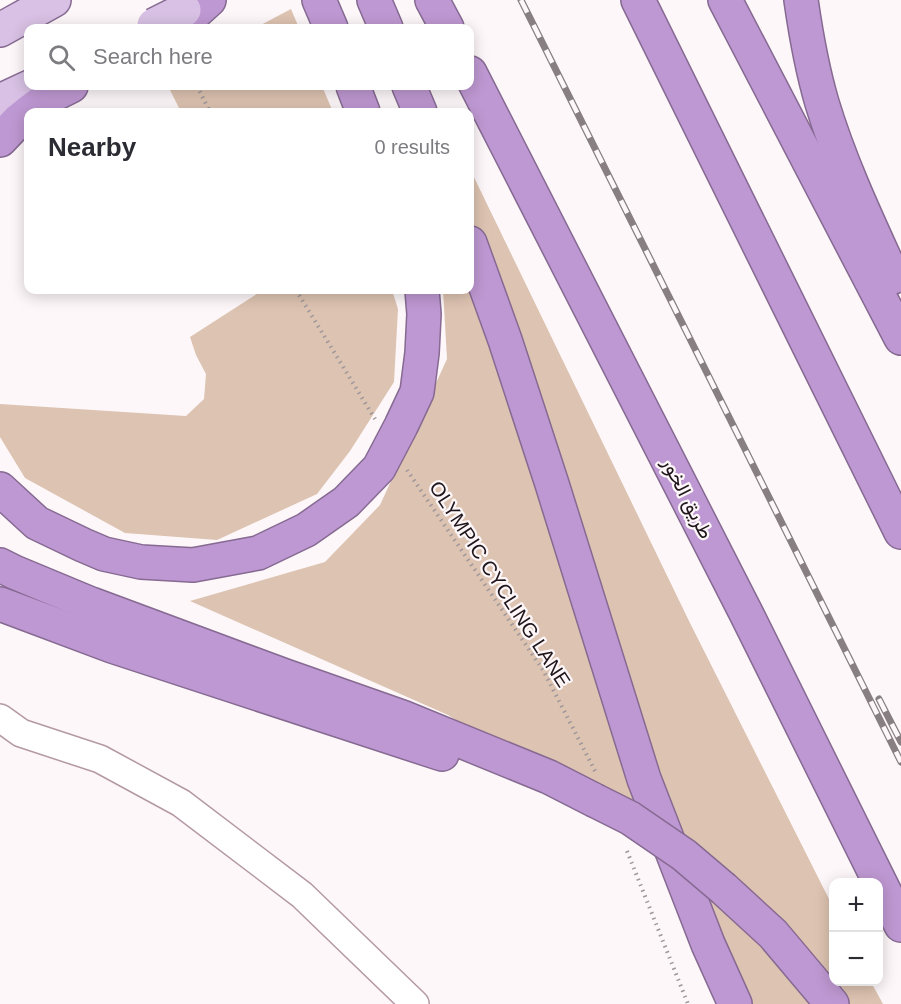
<!DOCTYPE html>
<html lang="en">
<head>
<meta charset="utf-8">
<style>
	:root { --surface:#fff; --page:#f7f7f7; --text:#2b2b33; --muted:#7c7c81; --line:#e1e1e2 }
	body { margin:0; font-family:Helvetica,Vazirmatn,sans-serif; background:var(--page); color:var(--text) }
	.controls { position:absolute; right:18px; bottom:18px; display:grid; overflow:hidden; border-radius:12px; box-shadow:0 3px 15px #0003 }
	.controls button { width:54px; height:54px; display:grid; place-items:center; padding:0; border:0; border-bottom:2px solid var(--line); background:var(--surface); color:var(--text); font:30px sans-serif }
	.list { margin:0; padding:0; list-style:none }
	h2 { display:flex; justify-content:space-between; align-items:center; height:78px; margin:0; padding:0 24px; font-size:26px }
	h2 small { font-size:20px; font-weight:400; color:var(--muted) }
	.icon { flex:none; width:33px; height:33px; fill:none; stroke:currentColor; stroke-width:2; stroke-linecap:round; stroke-linejoin:round }
	.map { position:relative; flex:none; width:901px; height:1004px; overflow:hidden }
	.search { position:absolute; background:var(--surface); box-shadow:0 3px 15px #0003; left:24px; top:24px; width:450px; height:66px; display:flex; align-items:center; gap:15px; box-sizing:border-box; padding:0 21px; border-radius:12px; color:var(--muted); font-size:22px }
	.panel { position:absolute; background:var(--surface); box-shadow:0 3px 15px #0003; left:24px; top:108px; width:450px; height:186px; border-radius:12px }
	.map>svg:first-child { display:block }
</style>
</head>
<body>
<div class="map">
<svg width="901" height="1004" viewBox="0 0 901 1004">
	<rect width="100%" height="100%" fill="#fdf7f9"/>
	<!-- green -->
	<g fill="#ddc3b1">
		<path d="M291,9l8,19h-44z"/>
		<path d="M168,86h154l11,26h-152z"/>
		<path d="M470,169l220,454 143,284 1,75h37l12,22h-147l-81,-155 -207,-134 -258,-114 135,-39 55,-57 67,-146 -4,-69h27z"/>
		<path d="M263,290h129l6,19 -4,73 -44,69 -33,43 -100,46 -92,-7 -100,-55 -25,-41v-33l186,12 18,-17 2,-25 -10,-19 -6,-18z"/>
	</g>
	<g fill="none" stroke-linecap="round" stroke-linejoin="round">
		<defs>
			<path id="minor" d="M0,718l21,15 79,26 81,44 121,92 113,109"/>
			<g id="major">
				<path d="M0,30l54,-30"/>
				<path d="M0,101l32,-15"/>
			</g>
			<g id="highway">
				<path d="M319,0l12,28"/>
				<path d="M374,0l12,28"/>
				<path d="M432,0l15,28"/>
				<path d="M638,0l263,532"/>
				<path d="M725,0l176,338"/>
				<path d="M801,0c5,35 11,69 21,103 18,60 45,117 71,174"/>
				<path d="M178,28l31,-28"/>
				<path d="M470,73l276,540 155,312"/>
				<path d="M353,86l10,26"/>
				<path d="M409,86l11,26"/>
				<path d="M29,112l20,-15 22,-11"/>
				<path d="M0,140l18,-19 10,-8"/>
				<path d="M470,243l35,97 47,144 92,295 64,165 27,60"/>
				<path d="M0,489l37,34 46,22 21,9 37,8 52,3 65,-12 48,-23 40,-28 33,-34 22,-42 16,-34 5,-39 2,-39 -2,-24"/>
				<path d="M0,565l14,7 77,32 194,72 117,41 147,60 45,23"/>
				<path d="M0,604l112,42 330,108"/>
				<path d="M724,889l49,45 59,70"/>
			</g>
		</defs>
		<!-- minor casing -->
		<use href="#minor" stroke="#b499a5" stroke-width="30"/>
		<!-- major casing -->
		<use href="#major" stroke="#866a92" stroke-width="36"/>
		<!-- highway casing -->
		<use href="#highway" stroke="#866a92" stroke-width="36"/>
		<!-- path -->
		<g stroke="#9f979a" stroke-width="4" stroke-dasharray="1.5 4.5" stroke-linecap="butt">
			<path d="M197,86l13,26"/>
			<path d="M296,290l79,129"/>
			<path d="M407,470l136,200 52,101"/>
			<path d="M627,851l61,153"/>
		</g>
		<!-- minor -->
		<use href="#minor" stroke="#fff" stroke-width="27"/>
		<!-- major -->
		<use href="#major" stroke="#d8c1e4" stroke-width="33"/>
		<!-- highway -->
		<use href="#highway" stroke="#be98d2" stroke-width="33"/>
		<defs>
			<g id="rail">
				<path d="M521,0l380,762"/>
				<path d="M879,699l22,43"/>
			</g>
		</defs>
		<!-- rail casing -->
		<use href="#rail" stroke="#877f82" stroke-width="7"/>
		<!-- rail -->
		<use href="#rail" stroke="#fdf7f9" stroke-width="4.5" stroke-dasharray="14" stroke-linecap="butt"/>
		<defs>
			<path id="major-bridge" d="M154,25l30,-15"/>
			<path id="highway-bridge" d="M594,800l36,18 54,37 40,34"/>
		</defs>
		<!-- major-bridge casing -->
		<use href="#major-bridge" stroke="#866a92" stroke-width="36" stroke-linecap="butt"/>
		<!-- highway-bridge casing -->
		<use href="#highway-bridge" stroke="#866a92" stroke-width="36" stroke-linecap="butt"/>
		<!-- major-bridge -->
		<use href="#major-bridge" stroke="#d8c1e4" stroke-width="33"/>
		<!-- highway-bridge -->
		<use href="#highway-bridge" stroke="#be98d2" stroke-width="33"/>
	</g>
	<g text-anchor="middle" dominant-baseline="central" stroke-width="4.5" stroke-linejoin="round" paint-order="stroke">
		<!-- street labels -->
		<g font-size="20" fill="#1f151a" stroke="#fdf7f9">
			<text transform="translate(688 498) rotate(63)">طريق الخور</text>
			<text transform="translate(500 584) rotate(57)">OLYMPIC CYCLING LANE</text>
		</g>
	</g>
</svg>
<div class="controls">
<button>+</button>
<button>−</button>
</div>
<div class="search"><svg class="icon" aria-label="search" viewBox="0 0 24 24"><circle cx="10" cy="10" r="6"/><path d="M15 15l6 6"/></svg>Search here</div>
<section class="panel">
<h2>Nearby<small>0 results</small></h2>
<ul class="list">
</ul>
</section>
</div>
</body>
</html>
